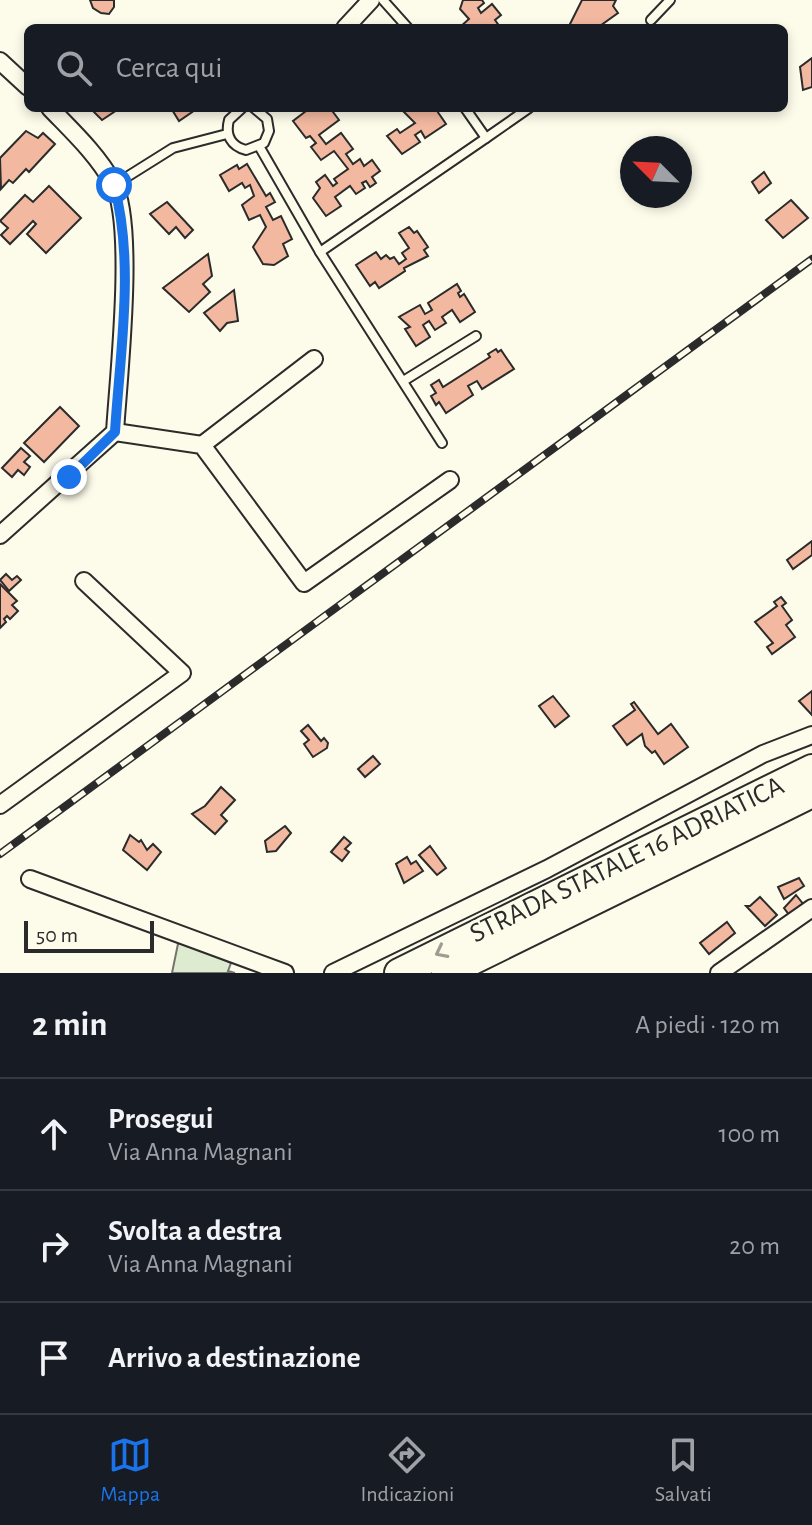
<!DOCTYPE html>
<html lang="it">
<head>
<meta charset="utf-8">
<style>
	:root { --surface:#171b24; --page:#242831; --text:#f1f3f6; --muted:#9ea1a6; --line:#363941; --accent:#1a73e8 }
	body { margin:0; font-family:"Alegreya Sans",sans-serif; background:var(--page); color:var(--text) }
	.compass { position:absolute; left:620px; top:136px; width:72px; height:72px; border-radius:50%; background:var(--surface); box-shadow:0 4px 12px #0003; rotate:294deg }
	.scale { position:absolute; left:24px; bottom:20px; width:130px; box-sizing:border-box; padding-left:8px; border:4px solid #2b2b2b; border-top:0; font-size:22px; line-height:28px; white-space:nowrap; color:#2b2b2b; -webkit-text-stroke:6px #fdfbea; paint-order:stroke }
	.stop { position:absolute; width:24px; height:24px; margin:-18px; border:6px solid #1a73e8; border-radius:50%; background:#fff }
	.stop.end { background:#1a73e8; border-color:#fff; box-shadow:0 2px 8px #0008 }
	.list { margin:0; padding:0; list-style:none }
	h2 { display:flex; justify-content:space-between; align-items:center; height:104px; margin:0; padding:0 32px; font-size:34px }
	h2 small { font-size:26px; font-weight:400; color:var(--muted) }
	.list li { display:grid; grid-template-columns:52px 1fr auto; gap:24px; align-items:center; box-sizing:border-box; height:112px; padding:0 32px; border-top:2px solid var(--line) }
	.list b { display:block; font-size:30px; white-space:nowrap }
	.list p { margin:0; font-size:26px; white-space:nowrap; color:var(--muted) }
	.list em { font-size:26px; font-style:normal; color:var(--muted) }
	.icon { flex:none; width:44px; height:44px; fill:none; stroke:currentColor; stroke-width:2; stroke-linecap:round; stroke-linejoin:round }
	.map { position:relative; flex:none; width:812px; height:973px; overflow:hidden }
	.search { position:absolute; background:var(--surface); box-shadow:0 4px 12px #0003; left:24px; right:24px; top:24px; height:88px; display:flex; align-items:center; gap:20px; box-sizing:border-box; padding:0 28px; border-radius:12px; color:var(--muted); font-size:30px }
	.sheet { height:440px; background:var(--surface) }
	nav { display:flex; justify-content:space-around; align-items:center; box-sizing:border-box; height:112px; border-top:2px solid var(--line); background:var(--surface); font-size:22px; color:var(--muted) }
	nav a { display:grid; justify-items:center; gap:4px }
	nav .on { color:var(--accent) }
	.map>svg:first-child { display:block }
</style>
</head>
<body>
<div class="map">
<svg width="812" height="973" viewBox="0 0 812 973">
	<rect width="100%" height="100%" fill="#fdfbea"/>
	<!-- green -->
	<path fill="#deebd1" stroke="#74746e" stroke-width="2" d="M179,939l52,24 -3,8 7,2h-63z"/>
	<!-- building -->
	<g fill="#f2b8a0" stroke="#2b2b2b" stroke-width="2">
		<path d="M90,0h24v7l-5,7 -8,-1 -8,-5z"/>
		<path d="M463,0h19l2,3 -6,5 3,5 11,-9 9,11 -6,5 5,7 -41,1 10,-9 -9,-10z"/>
		<path d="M582,0h34l-3,6 5,7 -21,15h-29z"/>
		<path d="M812,58v29l-9,3 -3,-23z"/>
		<path d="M90,108h30l-18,12z"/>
		<path d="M171,108h27l-19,13z"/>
		<path d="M304,108h26l9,12 -20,15 7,9 15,-11 12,16 -7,5 7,10 7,-5 4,7 8,-6 8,11 -8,6 4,6 -6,4 -4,-6 -4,2 3,5 -9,6 -6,-8 -15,11 6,9 -15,10 -13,-18 7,-10 -4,-6 9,-7 8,11 4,-3 -3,-4 14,-10 -14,-18 -13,9 -10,-13 5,-4 -6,-7 -4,2 -13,-17 13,-10z"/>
		<path d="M400,108h35l11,16 -21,14 -4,-7 -6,4 5,7 -18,12 -15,-18 10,-7 3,4 15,-10z"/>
		<path d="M26,131l12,7 5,-5 12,11 -26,28 -3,-3 -13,14 -4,-3 -8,9 -1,-31z"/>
		<path d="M247,164l19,32 4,-3 5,9 -9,5 7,13 8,-4 11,23 -9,5 5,12 -14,9 -11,-1 -10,-17 13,-20 -6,-12 -11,5 -7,-15 12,-9 -4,-11 -5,3 -3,-5 -13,8 -9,-16 17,-10 2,4z"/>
		<path d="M764,172l7,11 -12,10 -7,-11z"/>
		<path d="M49,186l32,32 -35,35 -19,-19 9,-10 -3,-3 -23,23 -9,-9 7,-7 -8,-7 25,-26 8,7z"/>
		<path d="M791,200l17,18 -25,20 -17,-18z"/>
		<path d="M167,202l26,28 -8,8 -9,-11 -7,7 -19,-20z"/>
		<path d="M409,227l5,6 3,-2 11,16 -4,3 4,6 -24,12 1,3 -26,17 -4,-6 -5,4 -14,-21 20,-13 5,7 5,-4 4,4 4,-2 5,7 7,-5 -4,-6 7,-5 -10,-15z"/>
		<path d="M208,254l4,22 -9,8 7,8 -21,20 -26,-24z"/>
		<path d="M457,284l4,7 -3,2 2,4 4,-3 11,18 -15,10 -8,-12 -10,7 4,6 -11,7 -6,-9 -6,4 7,12 -14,9 -11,-17 5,-2 -11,-10 21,-12 5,9 7,-4 -4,-7z"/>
		<path d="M234,290l4,31 -11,2 -7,8 -16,-18z"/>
		<path d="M496,349l2,3 3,-2 13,19 -32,20 -5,-8 -9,5 5,9 -27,18 -7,-11 -3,3 -5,-9 5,-3 -5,-8 8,-5 4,7 47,-30 -2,-3z"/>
		<path d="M60,407l19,19 -35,36 -20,-19z"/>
		<path d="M21,448l9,8 -6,6 6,5 -6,8 -6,-5 -6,7 -10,-9z"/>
		<path d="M812,541v14l-19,14 -6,-9z"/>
		<path d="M6,574l6,6 5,-4 4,4 -12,11 -9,-11z"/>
		<path d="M0,584l17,17 -5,4 6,6 -8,8 -3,-3 -3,3 2,3 -6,6z"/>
		<path d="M781,597l5,6 -4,3 10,14 -6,5 9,12 -23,17 -5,-7 6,-4 -18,-21 22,-16 -3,-4z"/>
		<path d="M812,691v24l-13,-14z"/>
		<path d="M553,696l16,20 -14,11 -16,-21z"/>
		<path d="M634,702l24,32 13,-10 17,23 -24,17 -9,-13 -3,2 -7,-7 -3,-12 -15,11 -14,-19 22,-16 -4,-6z"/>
		<path d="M308,725l13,16 3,-3 4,5 -1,5 -14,9 -9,-13 5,-4 -8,-9z"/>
		<path d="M373,756l7,8 -15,13 -7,-8z"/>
		<path d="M221,787l14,13 -14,15 6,6 -12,13 -23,-20 13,-8z"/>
		<path d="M285,826l6,7 -15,18 -9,1 -2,-11z"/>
		<path d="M130,835l9,7 2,-2 6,10 6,-6 8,8 -14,18 -24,-20z"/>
		<path d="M344,837l7,6 -6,6 4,3 -7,9 -11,-9z"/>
		<path d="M430,846l16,22 -9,7 -18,-20z"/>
		<path d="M407,857l4,7 5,-3 7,10 -19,12 -8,-19z"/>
		<path d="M799,878l5,8 -20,13 -6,-12z"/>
		<path d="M796,895l8,10 -14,11 -6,-8z"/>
		<path d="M760,897l17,18 -12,11 -19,-20h4z"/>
		<path d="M727,922l8,11 -26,21 -9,-11z"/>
	</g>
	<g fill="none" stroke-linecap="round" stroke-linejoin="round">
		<defs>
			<g id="lane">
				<path d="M383,0l25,28"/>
				<path d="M651,20l19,-20"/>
				<path d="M242,108l-13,12c-4,15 2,26 17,30l18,-7 5,-12 -2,-12 -13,-11"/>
				<path d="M465,108l21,30 43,-30"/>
				<path d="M259,146l61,106 122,191"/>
				<path d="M114,185l59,-37 54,-14"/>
				<path d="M320,252l166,-114"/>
				<path d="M405,380l71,-44"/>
			</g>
			<g id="street">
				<path d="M345,28l26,-28"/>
				<path d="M0,61l28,26"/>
				<path d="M115,432l87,13 102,138 146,-103"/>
				<path d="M202,445l112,-86"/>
				<path d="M0,535l115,-103c3,-51 21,-209 -2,-249 -16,-29 -41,-52 -63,-75"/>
				<path d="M0,805l182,-132 -98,-92"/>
				<path d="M30,879l255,94"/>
				<path d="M333,973l214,-104 216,-115 49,-19"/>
				<path d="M719,973l93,-65"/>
			</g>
			<g id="highway">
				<path d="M399,973l413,-204"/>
				<path d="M446,973l366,-180"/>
			</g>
		</defs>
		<!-- lane casing -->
		<use href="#lane" stroke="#2b2b2b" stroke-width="12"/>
		<!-- street casing -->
		<use href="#street" stroke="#2b2b2b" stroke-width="20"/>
		<!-- highway casing -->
		<use href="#highway" stroke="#2b2b2b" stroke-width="32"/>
		<!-- lane -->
		<use href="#lane" stroke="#fdfbea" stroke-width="8"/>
		<!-- street -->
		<use href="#street" stroke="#fdfbea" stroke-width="16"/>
		<!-- highway -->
		<use href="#highway" stroke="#fdfbea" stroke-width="28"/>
		<defs>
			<path id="rail" d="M0,854l812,-595"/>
		</defs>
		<!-- rail casing -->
		<use href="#rail" stroke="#2b2b2b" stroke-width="8"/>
		<!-- rail -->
		<use href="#rail" stroke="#fdfbea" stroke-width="5" stroke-dasharray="15" stroke-linecap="butt"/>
	</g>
	<!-- one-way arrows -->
	<defs><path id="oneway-chevron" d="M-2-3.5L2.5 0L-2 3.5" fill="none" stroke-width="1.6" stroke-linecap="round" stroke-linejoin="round" transform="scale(2)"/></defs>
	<use stroke="#9e9d94" href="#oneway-chevron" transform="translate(441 952) rotate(153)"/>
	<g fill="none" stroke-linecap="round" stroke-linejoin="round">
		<!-- route -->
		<path stroke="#1a73e8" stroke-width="10" d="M69,477l46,-45c5,-80 20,-169 -1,-247"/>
	</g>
	<g text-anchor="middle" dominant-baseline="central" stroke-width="6" stroke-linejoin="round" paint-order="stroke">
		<!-- street labels -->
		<g font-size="28" fill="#2b2b2b" stroke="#fdfbea">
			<text transform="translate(627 860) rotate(-26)">STRADA STATALE 16 ADRIATICA</text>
		</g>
	</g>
</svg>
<svg class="compass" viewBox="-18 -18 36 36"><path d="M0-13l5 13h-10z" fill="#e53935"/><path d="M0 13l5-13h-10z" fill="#9ea1a6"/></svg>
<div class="scale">50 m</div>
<div class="stop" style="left:114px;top:185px"></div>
<div class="stop end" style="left:69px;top:477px"></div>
<div class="search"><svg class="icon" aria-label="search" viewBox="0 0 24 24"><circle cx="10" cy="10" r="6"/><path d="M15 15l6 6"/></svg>Cerca qui</div>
</div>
<section class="sheet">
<h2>2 min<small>A piedi · 120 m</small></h2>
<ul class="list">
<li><svg class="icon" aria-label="ahead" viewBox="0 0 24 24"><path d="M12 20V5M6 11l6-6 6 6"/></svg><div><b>Prosegui</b><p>Via Anna Magnani</p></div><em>100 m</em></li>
<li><svg class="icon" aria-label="right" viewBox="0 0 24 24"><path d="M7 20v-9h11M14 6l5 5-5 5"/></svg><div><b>Svolta a destra</b><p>Via Anna Magnani</p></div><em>20 m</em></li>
<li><svg class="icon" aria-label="arrive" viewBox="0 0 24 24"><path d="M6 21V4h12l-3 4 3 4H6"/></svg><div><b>Arrivo a destinazione</b></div></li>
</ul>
</section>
<nav>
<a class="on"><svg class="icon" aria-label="map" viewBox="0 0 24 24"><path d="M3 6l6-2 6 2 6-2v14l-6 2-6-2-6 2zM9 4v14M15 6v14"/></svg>Mappa</a>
<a><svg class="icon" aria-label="directions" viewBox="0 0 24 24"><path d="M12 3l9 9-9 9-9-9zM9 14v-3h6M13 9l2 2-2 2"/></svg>Indicazioni</a>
<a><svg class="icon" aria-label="saved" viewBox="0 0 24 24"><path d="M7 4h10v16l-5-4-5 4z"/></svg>Salvati</a>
</nav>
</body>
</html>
